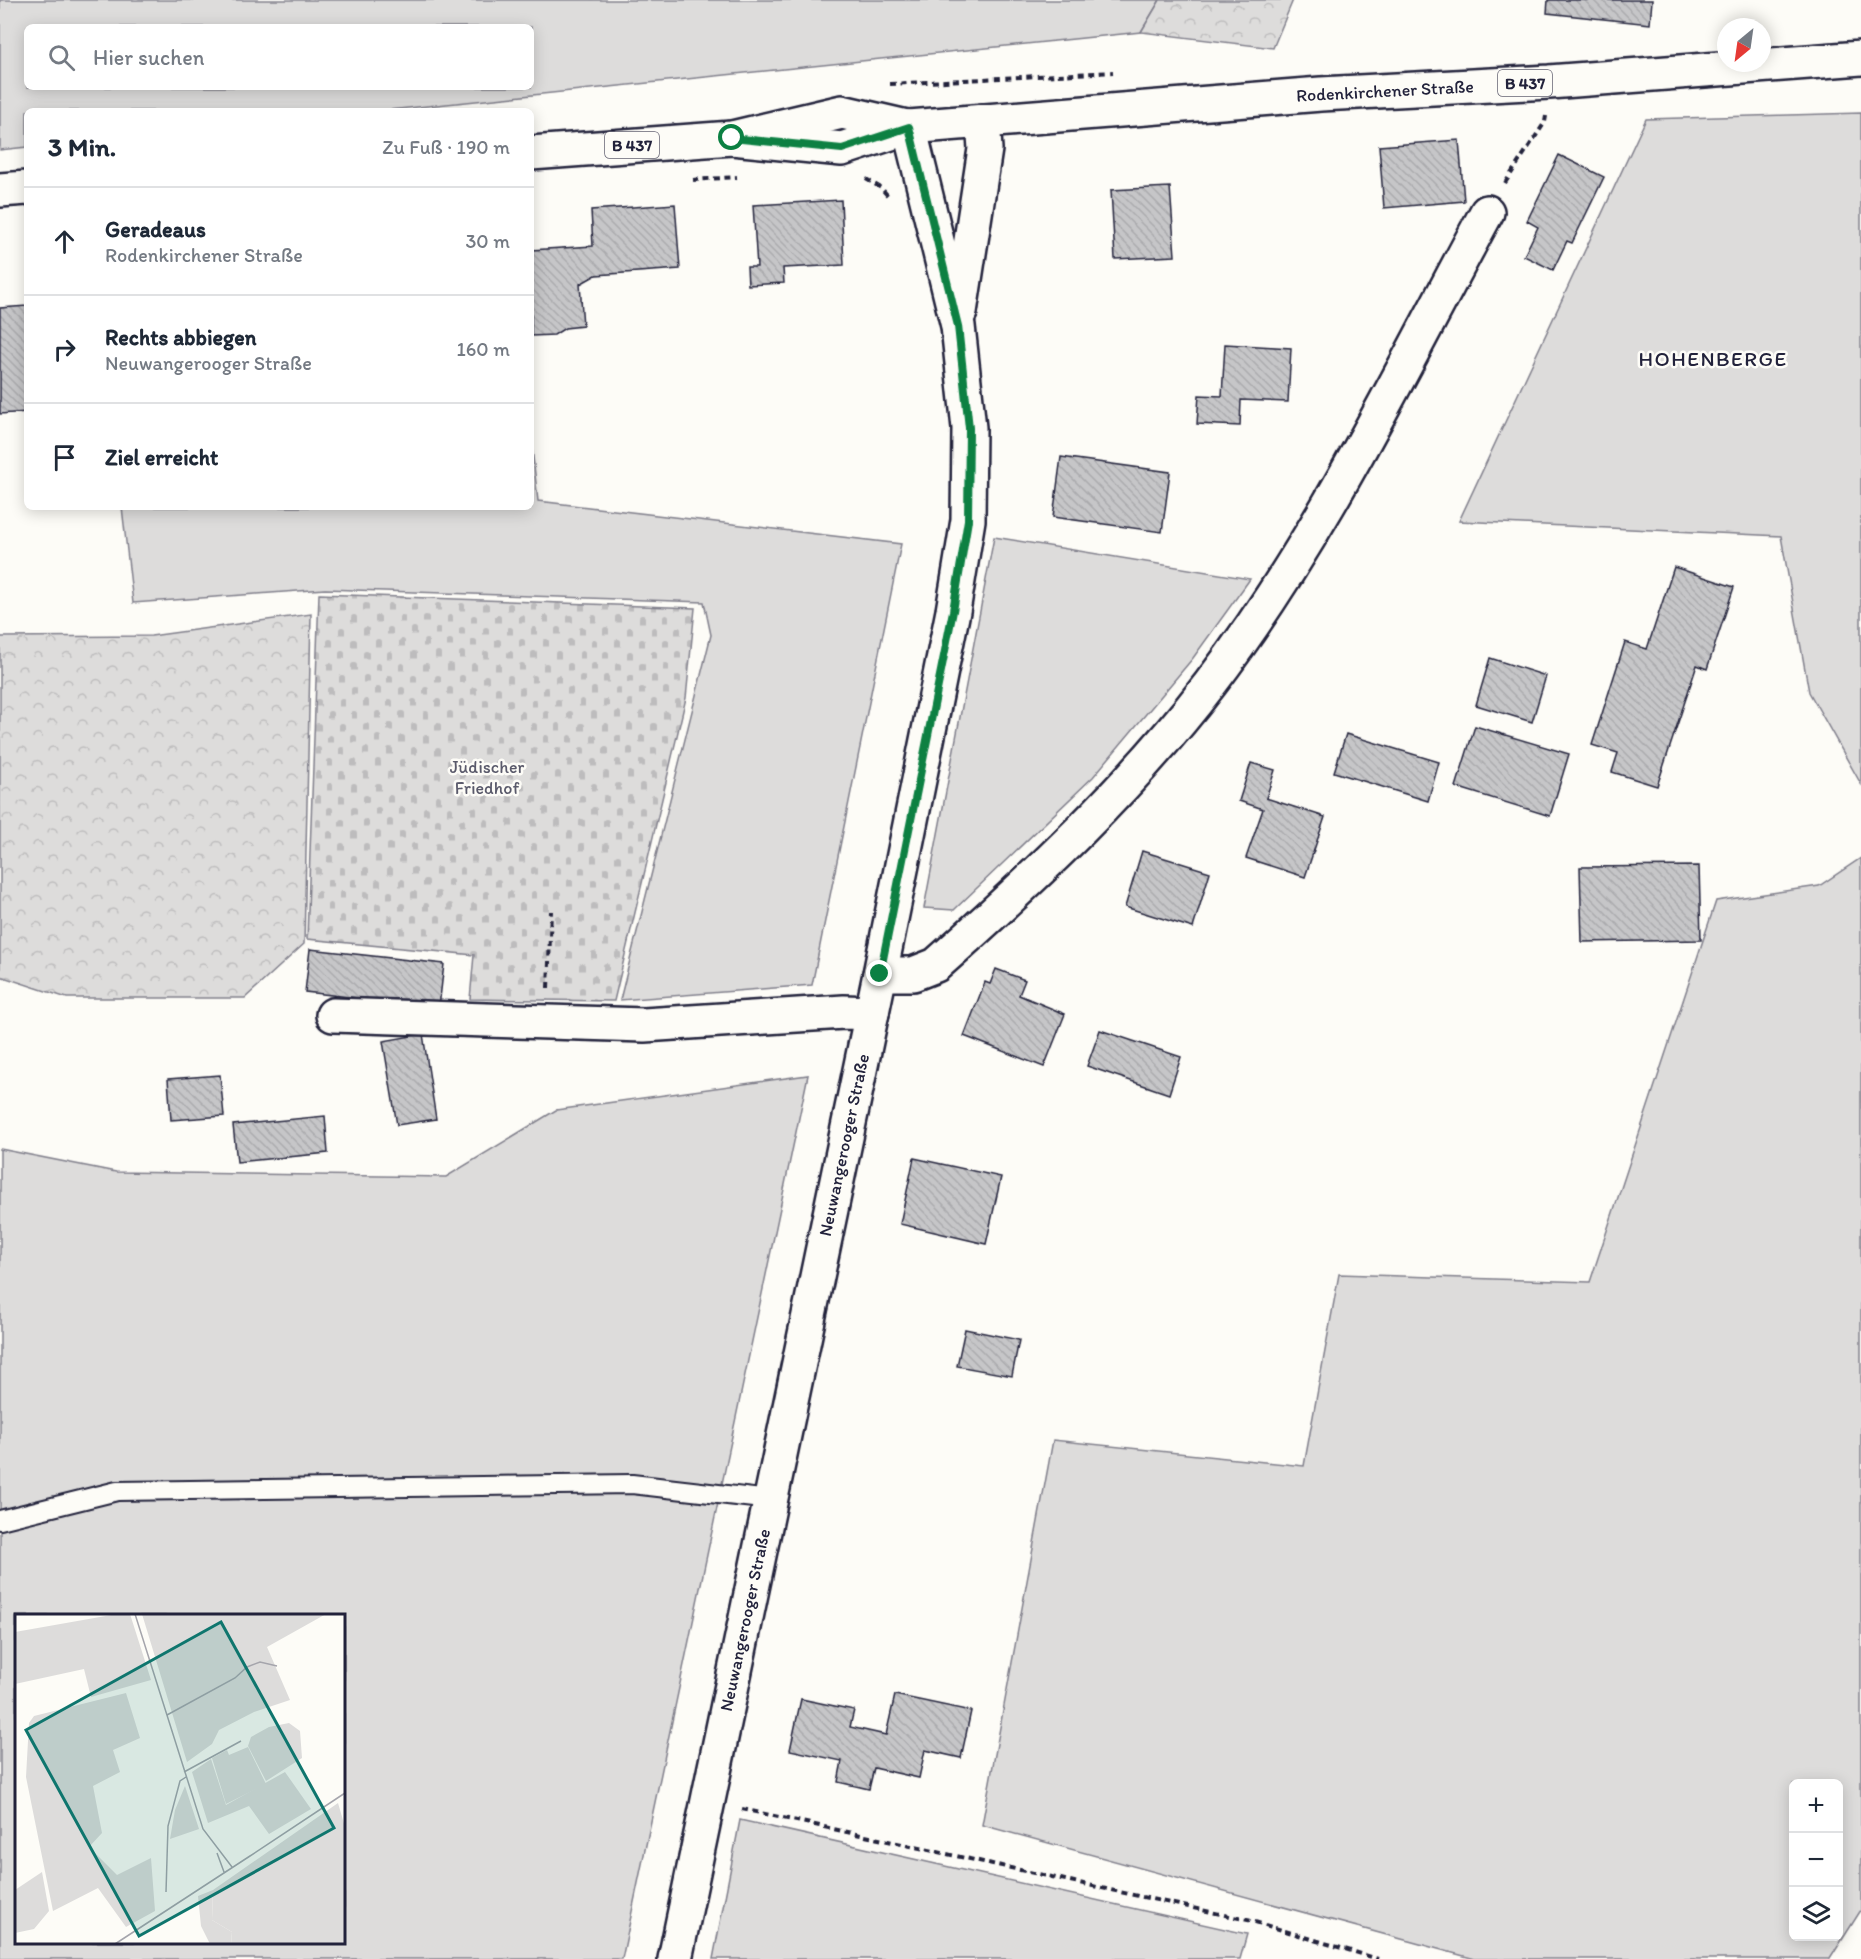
<!DOCTYPE html>
<html lang="de">
<head>
<meta charset="utf-8">
<style>
	:root { --surface:#fff; --page:#f6f6f7; --text:#1f2937; --muted:#747a83; --line:#e0e1e3 }
	body { margin:0; font-family:Itim,sans-serif; background:var(--page); color:var(--text) }
	.controls { position:absolute; right:18px; bottom:18px; display:grid; overflow:hidden; border-radius:9px; box-shadow:0 3px 15px #0003 }
	.controls button { width:54px; height:54px; display:grid; place-items:center; padding:0; border:0; border-bottom:2px solid var(--line); background:var(--surface); color:var(--text); font:30px sans-serif }
	.compass { position:absolute; left:1717px; top:18px; width:54px; height:54px; border-radius:50%; background:var(--surface); box-shadow:0 3px 15px #0003; rotate:209deg }
	.stop { position:absolute; width:18px; height:18px; margin:-14px; border:4px solid #0b8043; border-radius:50%; background:#fff }
	.stop.end { background:#0b8043; border-color:#fff; box-shadow:0 2px 6px #0008 }
	.list { margin:0; padding:0; list-style:none }
	h2 { display:flex; justify-content:space-between; align-items:center; height:78px; margin:0; padding:0 24px; font-size:26px }
	h2 small { font-size:20px; font-weight:400; color:var(--muted) }
	.list li { display:grid; grid-template-columns:39px 1fr auto; gap:18px; align-items:center; box-sizing:border-box; height:108px; padding:0 24px; border-top:2px solid var(--line) }
	.list b { display:block; font-size:22px; white-space:nowrap }
	.list p { margin:0; font-size:20px; white-space:nowrap; color:var(--muted) }
	.list em { font-size:20px; font-style:normal; color:var(--muted) }
	.icon { flex:none; width:33px; height:33px; fill:none; stroke:currentColor; stroke-width:2; stroke-linecap:round; stroke-linejoin:round }
	.map { position:relative; flex:none; width:1861px; height:1959px; overflow:hidden }
	.search { position:absolute; background:var(--surface); box-shadow:0 3px 15px #0003; left:24px; top:24px; width:510px; height:66px; display:flex; align-items:center; gap:15px; box-sizing:border-box; padding:0 21px; border-radius:9px; color:var(--muted); font-size:22px }
	.panel { position:absolute; background:var(--surface); box-shadow:0 3px 15px #0003; left:24px; top:108px; width:510px; height:402px; border-radius:9px }
	.map>svg:first-child { display:block }
</style>
</head>
<body>
<div class="map">
<svg width="1861" height="1959" viewBox="0 0 1861 1959">
	<defs>
		<pattern id="forest-crowns" width="20" height="18" patternUnits="userSpaceOnUse" patternTransform="scale(1.5)"><rect width="20" height="18" fill="#dddcdb"/><path d="M2 6a3 3 0 1 1 6 0M12 15a3 3 0 1 1 6 0" fill="none" stroke="#bdbcbd"/></pattern>
		<pattern id="cemetery-stones" width="16" height="16" patternUnits="userSpaceOnUse" patternTransform="scale(1.5)"><rect width="16" height="16" fill="#dddcdb"/><path d="M2 7V4a2 2 0 0 1 4 0v3zM10 15v-3a2 2 0 0 1 4 0v3z" fill="#bdbcbd"/></pattern>
		<pattern id="building-back-hatch" width="6" height="6" patternUnits="userSpaceOnUse" patternTransform="scale(1.5)"><rect width="6" height="6" fill="#c6c6c8"/><path d="M-1 5l2 2M0 0l6 6M5-1l2 2" fill="none" stroke="#aaaaad"/></pattern>
	</defs>
	<rect width="100%" height="100%" fill="#fdfcf7"/>
	<filter id="ink" filterUnits="userSpaceOnUse"><feTurbulence type="fractalNoise" baseFrequency=".0167" numOctaves="2"/><feDisplacementMap in="SourceGraphic" scale="12" xChannelSelector="R" yChannelSelector="G"/><feConvolveMatrix kernelMatrix="1 2 1 2 8 2 1 2 1" color-interpolation-filters="sRGB"/></filter>
	<g filter="url(#ink)">
		<!-- grass -->
		<g fill="#dddcdb" stroke="#807f8b" stroke-width="1.5" fill-rule="evenodd">
			<path d="M0,0h1160l-19,32 -762,79h-352v36l-27,3zM27,27h504v60h-504z"/>
			<path d="M1861,113v671l-52,-92 -28,-156 -322,-15 187,-402z"/>
			<path d="M531,439l7,62 363,43 -89,441 -192,15 91,-365 -7,-33 -379,-13 -192,14 -11,-96h409z"/>
			<path d="M994,537l256,42 -57,79 -100,119 -139,133 -30,-2z"/>
			<path d="M1861,858v1052l-31,49h-355l-493,-134 71,-385 251,26 35,-192 251,8 126,-381 103,-15zM1794,1784h44v152h-44z"/>
			<path d="M808,1075l-186,884h-622v-810l116,23 330,5 110,-67zM16,1616h328v326h-328z"/>
			<path d="M740,1820l507,114 -7,25h-527z"/>
		</g>
		<!-- forest -->
		<g fill="url(#forest-crowns)" stroke="#807f8b" stroke-width="1.5">
			<path d="M1160,0h133l-20,48 -132,-16z"/>
			<path d="M311,614l-7,330 -59,54h-178l-67,-22v-339l151,-1z"/>
		</g>
		<!-- cemetery -->
		<path fill="url(#cemetery-stones)" stroke="#807f8b" stroke-width="1.5" d="M319,594l376,14 -9,90 -72,303 -144,-2 4,-44 -167,-16z"/>
		<!-- building -->
		<g fill="url(#building-back-hatch)" stroke="#22223b" stroke-width="1.5">
			<path d="M1548,0h104l-2,24 -103,-11z"/>
			<path d="M1459,140l5,61 -80,7 -5,-62z"/>
			<path d="M1559,155l45,22 -32,66 -5,-2 -14,29 -29,-14 14,-29 -11,-6z"/>
			<path d="M1170,187l5,69 -60,3 -4,-69z"/>
			<path d="M841,200l3,65 -61,3 1,15 -36,2 -1,-18h10l-4,-62z"/>
			<path d="M675,204l5,65 -84,6 -16,9 3,42 -18,2 -11,7 -23,1v-86l62,-4 -2,-36z"/>
			<path d="M27,306v106l-27,2v-106z"/>
			<path d="M1225,344l66,4 -3,54 -47,-2 -1,26 -43,-2 2,-29 23,1z"/>
			<path d="M1061,457l109,15 -8,60 -109,-15z"/>
			<path d="M1674,567l60,20 -27,82 -10,-4 -40,121 -45,-14 6,-19 -26,-8 33,-103 22,7z"/>
			<path d="M1490,658l56,18 -14,46 -56,-17z"/>
			<path d="M1475,726l94,28 -19,62 -94,-29z"/>
			<path d="M1346,734l93,28 -11,39 -94,-29z"/>
			<path d="M1251,763l24,7 -9,28 59,19 -20,60 -59,-19 17,-49 -24,-8z"/>
			<path d="M1142,851l68,21 -17,56 -68,-21z"/>
			<path d="M1699,866l2,74 -119,2 -2,-75z"/>
			<path d="M310,949l134,15 -5,43 -134,-15z"/>
			<path d="M996,969l29,11 -6,15 46,19 -21,53 -80,-31 21,-54 5,2z"/>
			<path d="M1100,1030l81,27 -12,37 -82,-28z"/>
			<path d="M423,1034l13,85 -39,6 -14,-84z"/>
			<path d="M220,1075l4,41 -53,4 -3,-41z"/>
			<path d="M325,1116l3,37 -91,9 -4,-37z"/>
			<path d="M914,1158l87,19 -15,67 -86,-20z"/>
			<path d="M965,1329l54,11 -7,36 -55,-10z"/>
			<path d="M895,1695l76,16 -10,47 -36,-8 -6,28 -45,-10 -5,21 -31,-7 4,-21 -52,-11 11,-51 53,11 -4,17 36,8z"/>
		</g>
		<g fill="none" stroke-linecap="round" stroke-linejoin="round">
			<defs>
				<path id="service" d="M0,1520l117,-29 515,-7 139,16"/>
				<g id="minor">
					<path d="M880,974h33l23,-9c96,-85 196,-179 274,-281 111,-145 190,-312 277,-472"/>
					<path d="M333,1015l311,10 200,-13 28,1"/>
				</g>
				<g id="tertiary">
					<path d="M960,312l25,-163 -2,-28"/>
					<path d="M675,1959l205,-985 73,-363 15,-91 1,-92 -11,-102 -49,-199"/>
				</g>
				<g id="primary">
					<path d="M732,138l110,11 67,-22 412,-33 228,-12 312,-24"/>
					<path d="M531,153l201,-15 110,-26 65,15"/>
					<path d="M0,190l27,-2"/>
				</g>
			</defs>
			<!-- service casing -->
			<use href="#service" stroke="#22223b" stroke-width="22"/>
			<!-- minor casing -->
			<use href="#minor" stroke="#22223b" stroke-width="38"/>
			<!-- tertiary casing -->
			<use href="#tertiary" stroke="#22223b" stroke-width="38"/>
			<!-- primary casing -->
			<use href="#primary" stroke="#22223b" stroke-width="38"/>
			<!-- path -->
			<g stroke="#22223b" stroke-width="4" stroke-dasharray="6 4.5" stroke-linecap="butt">
				<path d="M890,84l223,-12"/>
				<path d="M866,179l15,9 7,8"/>
				<path d="M693,180l44,-3"/>
				<path d="M1505,183l40,-61 1,-6"/>
				<path d="M548,988l3,-77"/>
				<path d="M742,1809l510,112 126,38"/>
			</g>
			<!-- service -->
			<use href="#service" stroke="#fdfcf7" stroke-width="18"/>
			<!-- minor -->
			<use href="#minor" stroke="#fdfcf7" stroke-width="33"/>
			<!-- tertiary -->
			<use href="#tertiary" stroke="#fdfcf7" stroke-width="33"/>
			<!-- primary -->
			<use href="#primary" stroke="#fdfcf7" stroke-width="33"/>
		</g>
	</g>
	<g fill="none" stroke-linecap="round" stroke-linejoin="round" filter="url(#ink)">
		<!-- route -->
		<path stroke="#0b8043" stroke-width="8" d="M732,138l110,11 67,-22 49,199 11,102 -1,92 -15,91 -73,363"/>
	</g>
	<g text-anchor="middle" dominant-baseline="central" stroke-width="5" stroke-linejoin="round" paint-order="stroke">
		<!-- shield labels -->
		<g fill="#fdfcf7" stroke="#646373" stroke-width="1.5">
			<rect x="1498" y="70" width="54" height="26" rx="4.5"/>
			<rect x="605" y="132" width="54" height="26" rx="4.5"/>
		</g>
		<g font-size="16" font-weight="bold" fill="#22223b">
			<text x="1525" y="83">B 437</text>
			<text x="632" y="145">B 437</text>
		</g>
		<!-- street labels -->
		<g font-size="18" fill="#22223b" stroke="#fdfcf7">
			<text transform="translate(1385 91) rotate(-3)">Rodenkirchener Straße</text>
			<text transform="translate(844 1145) rotate(-78)">Neuwangerooger Straße</text>
			<text transform="translate(745 1620) rotate(-78)">Neuwangerooger Straße</text>
		</g>
		<!-- park labels -->
		<g font-size="18" fill="#5a5a6b" stroke="#fdfcf7">
			<text x="487" y="767">Jüdischer<tspan x="487" dy="21">Friedhof</tspan></text>
		</g>
		<!-- quarter labels -->
		<g font-size="21" letter-spacing="1.5" fill="#22223b" stroke="#fdfcf7">
			<text x="1713" y="358">HOHENBERGE</text>
		</g>
	</g>
	<!-- overview -->
	<g transform="translate(15 1614)">
		<rect width="330" height="330" fill="#fdfcf7"/>
		<path d="M102,0h13l21,66 -60,17 -7,-28 -69,15v-52zM127,0h184l-59,33 23,53 -36,12 -35,18 -7,14 -25,18zM111,79l14,45 -27,12 7,22 -27,14 9,47 -13,14 28,28 34,-17 4,53 -29,16 -28,-39 -45,23 -27,-134 3,-54 5,-7zM196,145l15,46 59,-33 26,37 -42,25 -20,-28 -41,17 -16,-51zM170,172l14,43 -29,10 5,-29zM323,189l7,24v117h-114l1,-12 -20,-12 1,-30zM27,258l7,39 -15,18 -19,4v-43z" fill="#dddcdb"/>
		<path d="M274,109l11,8 2,27 -36,23 -18,-35 3,-9 18,-10zM198,276l-1,30 20,12 -1,12h-21l-9,-18 -3,-30z" fill="#dddcdb"/>
		<path d="M233,133l18,37 -40,20 -14,-46 15,-8 2,5z" fill="#dddcdb"/>
		<path fill="none" stroke="#a5a5ac" stroke-width="1.5" d="M120,0l68,215 29,38M152,101l68,-37 12,-11 13,-5 17,4M169,158l57,-31M202,239l7,19M232,244l98,-65M151,278l2,-66 12,-45 6,-4M100,330l135,-88"/>
		<path fill="#0f766e" fill-opacity="0.15" stroke="#0f766e" stroke-width="3" d="M206,8l113,206 -195,108 -113,-206z"/>
		<rect width="330" height="330" fill="none" stroke="#22223b" stroke-width="3"/>
	</g>
</svg>
<div class="controls">
<button>+</button>
<button>−</button>
<button><svg class="icon" aria-label="layers" viewBox="0 0 24 24"><path d="M12 4l9 5-9 5-9-5zM3 14l9 5 9-5"/></svg></button>
</div>
<svg class="compass" viewBox="-18 -18 36 36"><path d="M0-13l5 13h-10z" fill="#e53935"/><path d="M0 13l5-13h-10z" fill="#747a83"/></svg>
<div class="stop" style="left:732px;top:138px"></div>
<div class="stop end" style="left:880px;top:974px"></div>
<div class="search"><svg class="icon" aria-label="search" viewBox="0 0 24 24"><circle cx="10" cy="10" r="6"/><path d="M15 15l6 6"/></svg>Hier suchen</div>
<section class="panel">
<h2>3 Min.<small>Zu Fuß · 190 m</small></h2>
<ul class="list">
<li><svg class="icon" aria-label="ahead" viewBox="0 0 24 24"><path d="M12 20V5M6 11l6-6 6 6"/></svg><div><b>Geradeaus</b><p>Rodenkirchener Straße</p></div><em>30 m</em></li>
<li><svg class="icon" aria-label="right" viewBox="0 0 24 24"><path d="M7 20v-9h11M14 6l5 5-5 5"/></svg><div><b>Rechts abbiegen</b><p>Neuwangerooger Straße</p></div><em>160 m</em></li>
<li><svg class="icon" aria-label="arrive" viewBox="0 0 24 24"><path d="M6 21V4h12l-3 4 3 4H6"/></svg><div><b>Ziel erreicht</b></div></li>
</ul>
</section>
</div>
</body>
</html>
